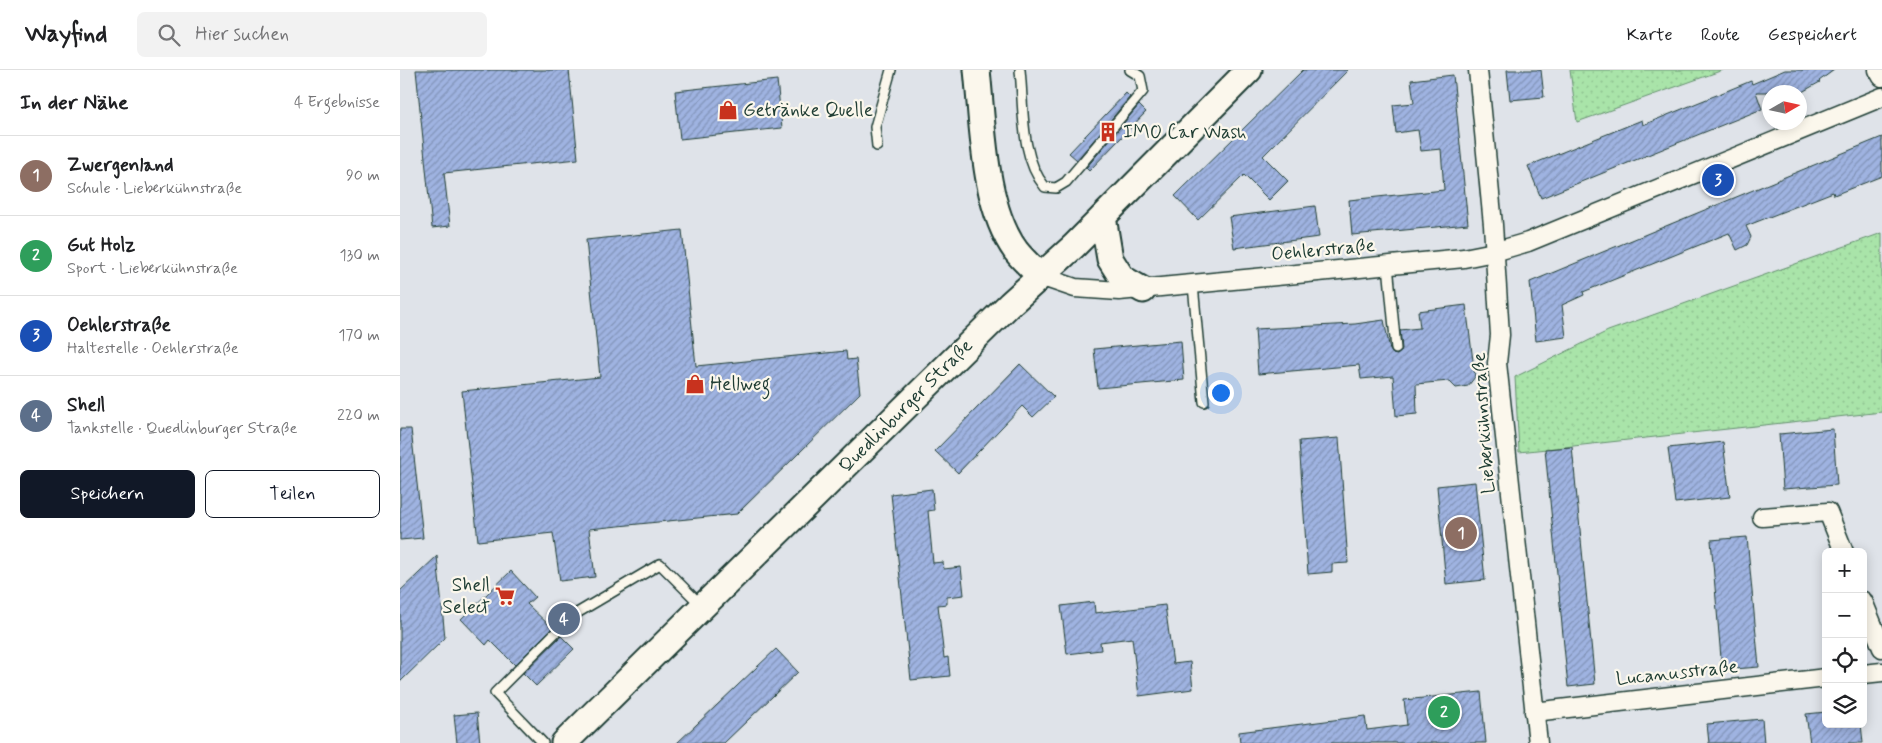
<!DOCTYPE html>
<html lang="de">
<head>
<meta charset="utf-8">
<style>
	:root { --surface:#fff; --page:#f2f2f2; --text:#202124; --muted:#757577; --line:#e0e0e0; --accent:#111827 }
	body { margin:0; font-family:Mynerve,sans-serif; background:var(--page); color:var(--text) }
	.controls { position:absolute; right:15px; bottom:15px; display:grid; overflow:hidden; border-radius:8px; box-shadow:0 2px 12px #0003 }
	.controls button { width:45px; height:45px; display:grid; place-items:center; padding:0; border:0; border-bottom:1px solid var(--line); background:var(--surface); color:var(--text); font:25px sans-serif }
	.compass { position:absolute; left:1362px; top:15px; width:45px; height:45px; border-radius:50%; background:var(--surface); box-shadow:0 2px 12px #0003; rotate:81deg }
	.you { position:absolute; left:820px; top:322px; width:18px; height:18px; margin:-12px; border:4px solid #fff; border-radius:50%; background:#1a73e8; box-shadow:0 0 0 8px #1a73e833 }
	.badge { display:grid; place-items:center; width:32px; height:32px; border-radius:50%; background:var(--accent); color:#fff; font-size:16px; font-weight:700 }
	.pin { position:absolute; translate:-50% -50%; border:2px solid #fff; box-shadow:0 1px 5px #0006 }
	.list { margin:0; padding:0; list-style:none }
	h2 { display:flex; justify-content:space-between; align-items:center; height:65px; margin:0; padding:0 20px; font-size:21px }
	h2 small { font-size:16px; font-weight:400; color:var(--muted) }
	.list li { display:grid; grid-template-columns:32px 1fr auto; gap:15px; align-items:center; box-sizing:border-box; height:80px; padding:0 20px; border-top:1px solid var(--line) }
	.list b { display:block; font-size:19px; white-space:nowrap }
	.list p { margin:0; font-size:16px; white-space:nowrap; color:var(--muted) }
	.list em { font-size:16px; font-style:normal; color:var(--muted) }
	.actions { display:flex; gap:10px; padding:15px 20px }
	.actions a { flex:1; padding:11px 0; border:1px solid var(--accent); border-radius:8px; text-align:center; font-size:18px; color:var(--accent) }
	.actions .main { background:var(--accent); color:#fff }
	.icon { flex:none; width:28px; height:28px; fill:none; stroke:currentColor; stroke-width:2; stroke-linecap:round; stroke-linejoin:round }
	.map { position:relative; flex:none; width:1482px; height:673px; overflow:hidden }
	header { display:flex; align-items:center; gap:30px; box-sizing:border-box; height:70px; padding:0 25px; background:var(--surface); border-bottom:1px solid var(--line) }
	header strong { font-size:24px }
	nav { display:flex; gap:28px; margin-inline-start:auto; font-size:18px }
	.search { width:350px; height:45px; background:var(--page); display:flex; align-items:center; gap:12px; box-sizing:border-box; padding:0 18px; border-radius:8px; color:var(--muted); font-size:19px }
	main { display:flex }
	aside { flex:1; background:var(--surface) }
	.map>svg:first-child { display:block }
</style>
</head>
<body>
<header>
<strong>Wayfind</strong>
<div class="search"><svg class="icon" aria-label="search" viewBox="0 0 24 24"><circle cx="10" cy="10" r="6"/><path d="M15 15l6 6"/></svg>Hier suchen</div>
<nav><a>Karte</a><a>Route</a><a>Gespeichert</a></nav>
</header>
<main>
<aside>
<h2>In der Nähe<small>4 Ergebnisse</small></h2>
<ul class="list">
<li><span class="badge" style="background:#8d6e63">1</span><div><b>Zwergenland</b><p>Schule · Lieberkühnstraße</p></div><em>90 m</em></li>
<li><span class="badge" style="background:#2e9e5b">2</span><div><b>Gut Holz</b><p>Sport · Lieberkühnstraße</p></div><em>130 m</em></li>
<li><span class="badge" style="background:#1a4fb4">3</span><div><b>Oehlerstraße</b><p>Haltestelle · Oehlerstraße</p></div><em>170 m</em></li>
<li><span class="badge" style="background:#5c6f8a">4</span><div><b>Shell</b><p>Tankstelle · Quedlinburger Straße</p></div><em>220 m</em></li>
</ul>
<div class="actions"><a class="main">Speichern</a><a>Teilen</a></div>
</aside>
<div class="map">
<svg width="1482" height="673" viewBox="0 0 1482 673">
	<defs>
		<pattern id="garden-dots" width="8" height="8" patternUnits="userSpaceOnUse" patternTransform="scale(1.25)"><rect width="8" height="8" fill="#a9e4a9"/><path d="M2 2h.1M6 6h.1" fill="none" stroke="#91c492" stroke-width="1.8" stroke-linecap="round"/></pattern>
		<pattern id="building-hatch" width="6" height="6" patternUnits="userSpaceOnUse" patternTransform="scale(1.25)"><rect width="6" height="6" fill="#9fb3e1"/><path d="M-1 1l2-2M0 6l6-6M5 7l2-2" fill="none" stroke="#8193b7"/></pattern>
	</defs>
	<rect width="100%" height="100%" fill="#dfe3e9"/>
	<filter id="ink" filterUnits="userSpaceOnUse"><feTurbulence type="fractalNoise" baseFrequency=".02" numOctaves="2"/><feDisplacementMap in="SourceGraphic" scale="10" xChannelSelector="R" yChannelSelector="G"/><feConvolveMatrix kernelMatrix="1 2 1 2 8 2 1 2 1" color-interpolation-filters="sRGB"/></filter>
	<g filter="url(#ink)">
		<!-- garden -->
		<g fill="url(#garden-dots)" stroke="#64906e">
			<path d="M1170,0h153l-146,52z"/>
			<path d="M1482,163v179l-363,40 -4,-75 93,-46z"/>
		</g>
		<!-- building -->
		<g fill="url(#building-hatch)" stroke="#1f3d34">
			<path d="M16,0h153l9,89 -134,14 6,53 -18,2z"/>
			<path d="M903,0h45l-85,86 25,25 -19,19 -25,-25 -46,45 -23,-24z"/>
			<path d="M1107,0h34l3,27 -34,3z"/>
			<path d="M1385,0h49l-15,11 1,1 -18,10h-46l6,17 -221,89 -13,-32 114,-46 1,5 108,-44 1,3z"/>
			<path d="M1053,5l15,149 -116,11 -3,-35 95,-10 -3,-41 -20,2 -3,-21 -22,3 -3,-28 21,-2 -3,-23z"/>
			<path d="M377,10l5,48 -102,11 -5,-48z"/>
			<path d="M726,23l4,4 -53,63 -8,-7z"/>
			<path d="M739,35l7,7 -57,59 -3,-3z"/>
			<path d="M1482,67v39l-48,19 -1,-3 -87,34 5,11 -4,8 -10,5 -8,-17 -146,59 1,3 -22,10 4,32 -30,4 -6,-59z"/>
			<path d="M915,136l4,31 -85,11 -5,-31z"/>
			<path d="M282,160l14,136 150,-15 1,9 9,-1 4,34 -123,121 -148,15 6,48 -35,4 -7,-48 -75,8 -16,-150 138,-14 -14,-137z"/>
			<path d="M1066,235l9,72 -7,9 -12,2 -7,-7 -33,3 1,30 -21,2 -3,-40 -32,3 -2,-14 -101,9 -3,-45 100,-5 29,-4 6,30 3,4 4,1 5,-6 -2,-19 20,-2 -2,-17z"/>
			<path d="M781,271l3,39 -86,8 -4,-39z"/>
			<path d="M620,294l34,33 -21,20 -11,-11 -64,67 -23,-22z"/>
			<path d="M0,359h11l12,109 -23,2z"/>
			<path d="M1433,359l4,56 -54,4 -4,-55z"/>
			<path d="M939,368l9,125 -16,1v8l-24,2 -9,-133z"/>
			<path d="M1323,372l7,55 -55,6 -7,-55z"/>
			<path d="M1172,377l23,237 -27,3 -23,-238z"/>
			<path d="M1075,412l10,98 -39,4 -9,-98z"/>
			<path d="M532,419l2,21 -6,1 5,52 10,-1 1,7 17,-2 3,28 -17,2v7l-9,1 6,53 4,-1 2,19 -39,4 -20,-186z"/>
			<path d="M1347,467l12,130 -37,3 -11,-130z"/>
			<path d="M37,486l8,82 -45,44v-91z"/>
			<path d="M111,501l24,26 -8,7 25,24 -37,37 -25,-25 -4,5 -25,-26z"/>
			<path d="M694,532l1,11 70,-8 8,59 17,-2 3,27 -54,7 -7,-58 -32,4 1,8 -34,4 -6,-48z"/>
			<path d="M161,566l13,13 -38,37 -13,-13z"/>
			<path d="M376,579l22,23 -74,71h-47z"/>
			<path d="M1081,622l5,51h-246l-1,-11 126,-16 2,14 40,-5 -3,-25z"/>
			<path d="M1426,642v12h35l2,19h-53l-4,-29z"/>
			<path d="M77,643l3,30h-23l-3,-28z"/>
			<path d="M1362,649l2,24h-55l-2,-19z"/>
		</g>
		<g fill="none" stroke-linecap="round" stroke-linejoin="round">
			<defs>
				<g id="lane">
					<path d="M620,0c4,38 0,87 25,117l11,1 10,-6 77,-91 -3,-15 -10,-6"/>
					<path d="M477,76l-2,-19 16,-57"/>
					<path d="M988,195l8,84"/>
					<path d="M793,215l11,117"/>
					<path d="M143,673l-48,-50 77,-77 88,-52 41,41"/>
				</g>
				<g id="street">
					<path d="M1078,0l15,155 7,110 -3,28 41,380"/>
					<path d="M1478,0l4,7"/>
					<path d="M640,206l35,12 44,3 345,-33 30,-6 34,-10 354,-145"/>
					<path d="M1362,447l66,-5 16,40"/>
					<path d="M1463,531l19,47"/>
					<path d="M1463,604l19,-2"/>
					<path d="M1134,642l292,-34"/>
				</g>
				<g id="secondary">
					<path d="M577,0c6,55 6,136 39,181 7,9 16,17 24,25"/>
					<path d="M703,147l7,42 12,19 21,12"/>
					<path d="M164,673l446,-439 64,-58 175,-176"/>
				</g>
			</defs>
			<!-- lane casing -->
			<use href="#lane" stroke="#1f3d34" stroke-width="12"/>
			<!-- street casing -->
			<use href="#street" stroke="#1f3d34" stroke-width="21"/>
			<!-- secondary casing -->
			<use href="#secondary" stroke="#1f3d34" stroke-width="29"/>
			<!-- lane -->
			<use href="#lane" stroke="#fbf7ec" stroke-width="9"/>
			<!-- street -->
			<use href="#street" stroke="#fbf7ec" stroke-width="18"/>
			<!-- secondary -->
			<use href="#secondary" stroke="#fbf7ec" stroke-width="25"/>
		</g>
	</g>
	<!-- icons -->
	<defs>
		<symbol id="shop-bare" viewBox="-9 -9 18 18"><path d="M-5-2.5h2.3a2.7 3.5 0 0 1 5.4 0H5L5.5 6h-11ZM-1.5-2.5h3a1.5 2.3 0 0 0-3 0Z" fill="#c8321e" stroke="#fbf7ec" stroke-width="2.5" paint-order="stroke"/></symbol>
		<symbol id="building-bare" viewBox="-9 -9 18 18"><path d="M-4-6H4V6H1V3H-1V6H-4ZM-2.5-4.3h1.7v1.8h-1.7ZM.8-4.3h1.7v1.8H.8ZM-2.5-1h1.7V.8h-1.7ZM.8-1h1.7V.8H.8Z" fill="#c8321e" stroke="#fbf7ec" stroke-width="2.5" paint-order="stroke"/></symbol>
		<symbol id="supermarket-bare" viewBox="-9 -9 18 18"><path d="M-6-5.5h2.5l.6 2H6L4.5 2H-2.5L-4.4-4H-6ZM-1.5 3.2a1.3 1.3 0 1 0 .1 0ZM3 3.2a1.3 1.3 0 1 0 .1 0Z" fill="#c8321e" stroke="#fbf7ec" stroke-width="2.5" paint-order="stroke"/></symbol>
	</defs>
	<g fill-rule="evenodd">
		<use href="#shop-bare" x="314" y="26" width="28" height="28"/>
		<use href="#building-bare" x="694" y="48" width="28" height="28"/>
		<use href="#shop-bare" x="281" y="300" width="28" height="28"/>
		<use href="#supermarket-bare" x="91" y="512" width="28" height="28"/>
	</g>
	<g text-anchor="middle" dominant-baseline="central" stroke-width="4.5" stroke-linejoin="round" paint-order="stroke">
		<!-- poi labels -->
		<g font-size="19" fill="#1f3d34" stroke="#fbf7ec" text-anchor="start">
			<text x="343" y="40">Getränke Quelle</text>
			<text x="723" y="62">IMO Car Wash</text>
			<text x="310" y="314">Hellweg</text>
			<text x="90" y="515" text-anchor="end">Shell<tspan x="90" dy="22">Select</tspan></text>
		</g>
		<!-- street labels -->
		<g font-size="19" fill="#1f3d34" stroke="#fbf7ec">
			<text transform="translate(923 180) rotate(-5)">Oehlerstraße</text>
			<text transform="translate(506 336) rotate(-45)">Quedlinburger Straße</text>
			<text transform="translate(1084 353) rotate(-94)">Lieberkühnstraße</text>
			<text transform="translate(1277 603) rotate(-6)">Lucanusstraße</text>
		</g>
	</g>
</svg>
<div class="controls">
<button>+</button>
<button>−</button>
<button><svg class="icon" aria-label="locate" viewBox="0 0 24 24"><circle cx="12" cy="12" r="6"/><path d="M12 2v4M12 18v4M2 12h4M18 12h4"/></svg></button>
<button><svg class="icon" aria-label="layers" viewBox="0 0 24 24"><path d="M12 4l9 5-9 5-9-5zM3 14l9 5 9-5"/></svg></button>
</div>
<svg class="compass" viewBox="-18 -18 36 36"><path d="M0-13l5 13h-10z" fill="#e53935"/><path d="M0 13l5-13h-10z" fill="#757577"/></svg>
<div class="you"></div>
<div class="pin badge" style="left:1061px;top:463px;background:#8d6e63">1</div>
<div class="pin badge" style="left:1044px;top:642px;background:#2e9e5b">2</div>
<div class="pin badge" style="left:1318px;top:110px;background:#1a4fb4">3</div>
<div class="pin badge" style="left:164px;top:549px;background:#5c6f8a">4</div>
</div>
</main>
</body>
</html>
